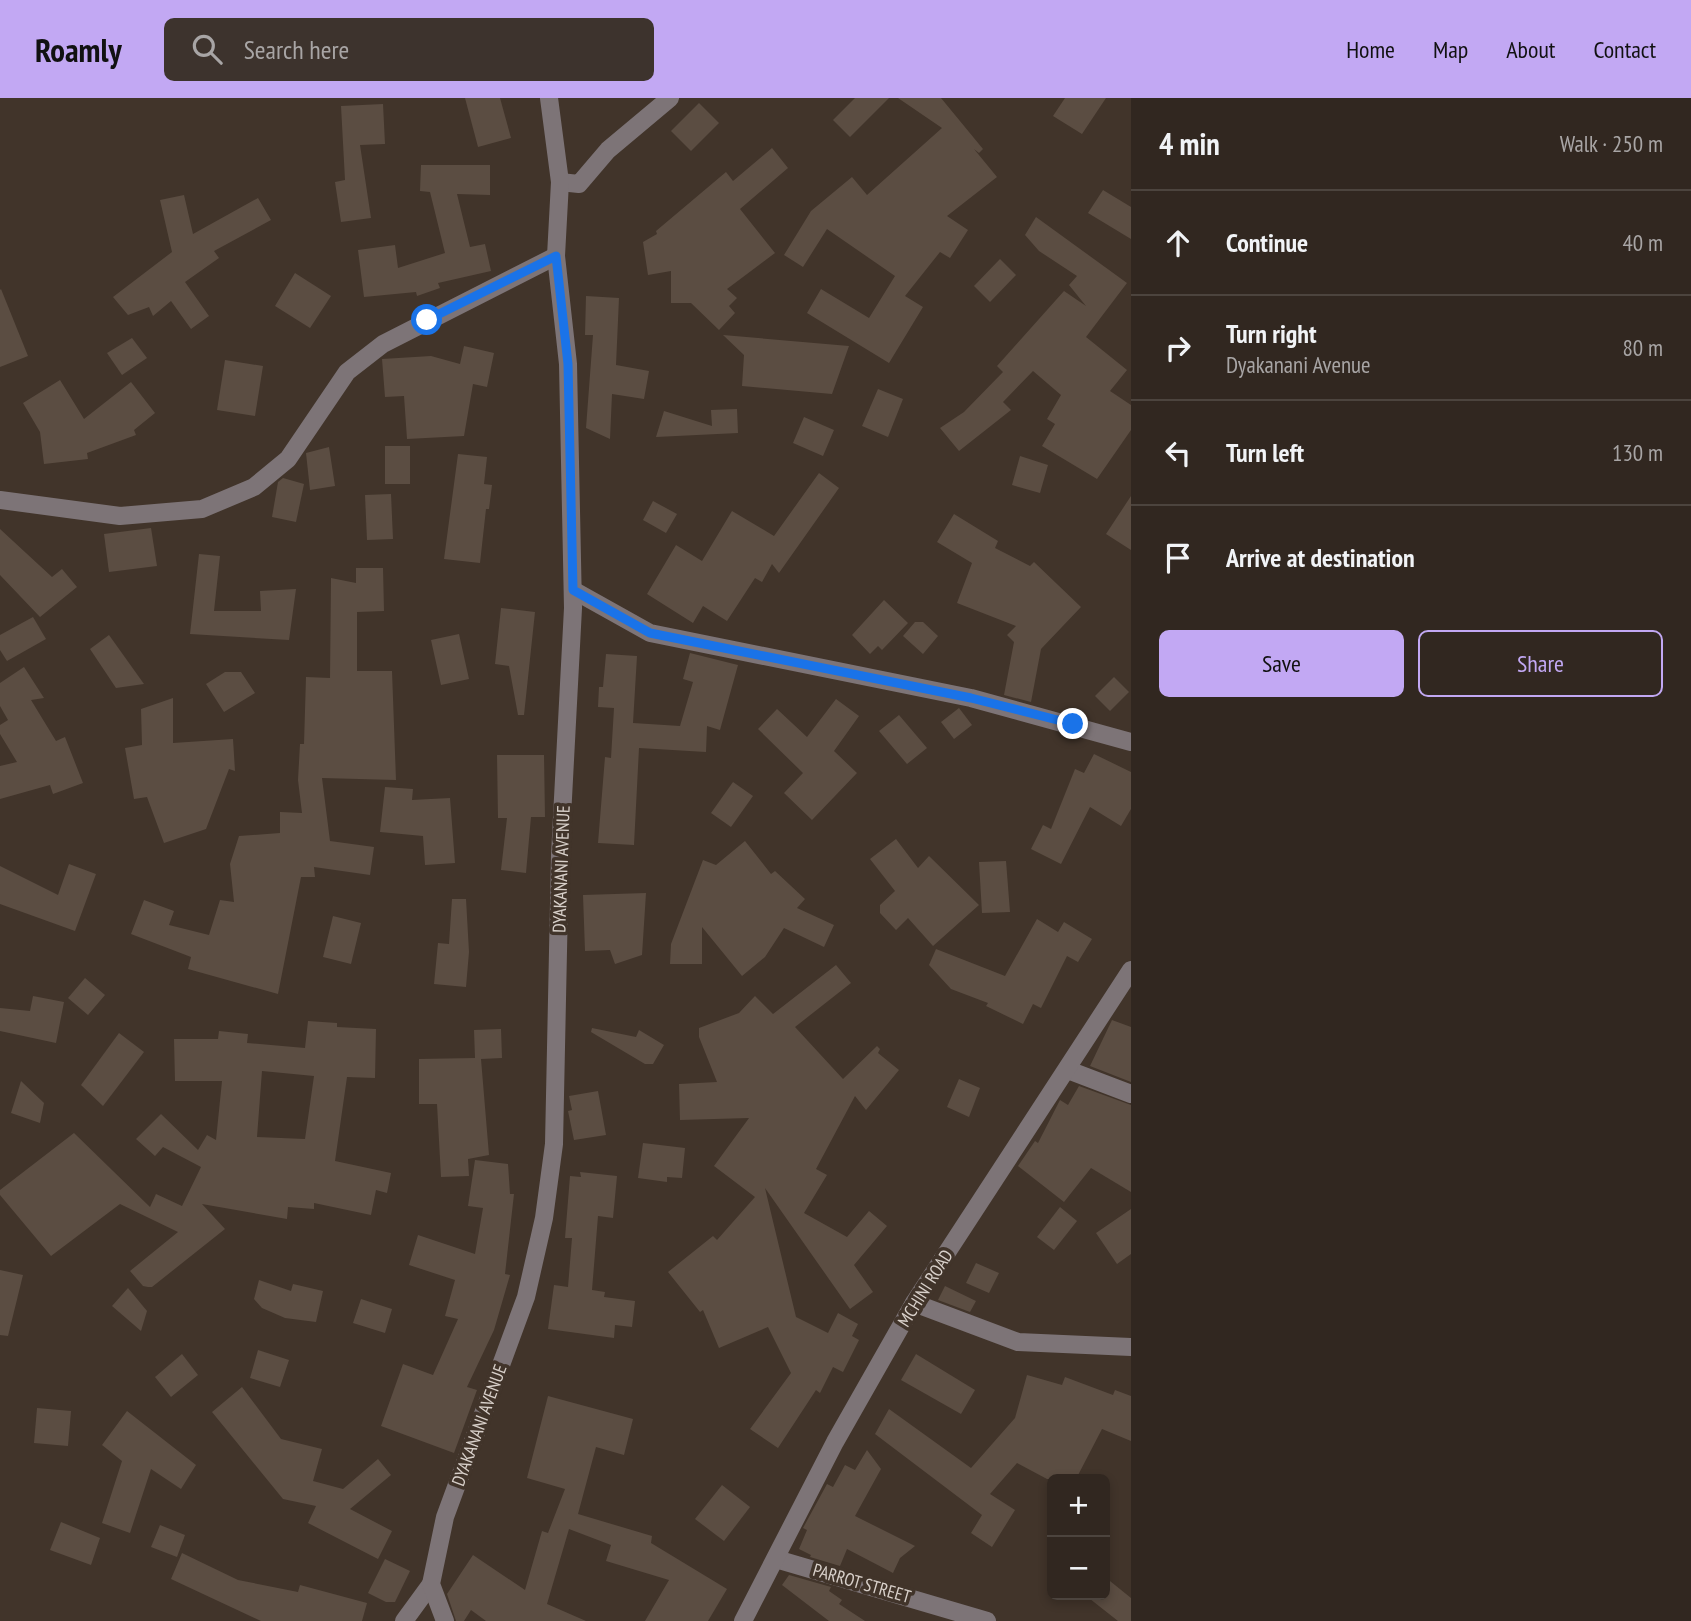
<!DOCTYPE html>
<html lang="en">
<head>
<meta charset="utf-8">
<style>
	:root { --surface:#312720; --page:#3d332d; --text:#f1f3f6; --muted:#a8a5a5; --line:#4c443e; --accent:#c2a8f3 }
	body { margin:0; font-family:"PT Sans Narrow",sans-serif; background:var(--page); color:var(--text) }
	.controls { position:absolute; right:21px; bottom:21px; display:grid; overflow:hidden; border-radius:10px; box-shadow:0 4px 10px #0003 }
	.controls button { width:63px; height:63px; display:grid; place-items:center; padding:0; border:0; border-bottom:2px solid var(--line); background:var(--surface); color:var(--text); font:35px sans-serif }
	.stop { position:absolute; width:21px; height:21px; margin:-16px; border:5px solid #1a73e8; border-radius:50%; background:#fff }
	.stop.end { background:#1a73e8; border-color:#fff; box-shadow:0 2px 7px #0008 }
	.list { margin:0; padding:0; list-style:none }
	h2 { display:flex; justify-content:space-between; align-items:center; height:91px; margin:0; padding:0 28px; font-size:30px }
	h2 small { font-size:23px; font-weight:400; color:var(--muted) }
	.list li { display:grid; grid-template-columns:46px 1fr auto; gap:21px; align-items:center; box-sizing:border-box; height:105px; padding:0 28px; border-top:2px solid var(--line) }
	.list b { display:block; font-size:26px; white-space:nowrap }
	.list p { margin:0; font-size:23px; white-space:nowrap; color:var(--muted) }
	.list em { font-size:23px; font-style:normal; color:var(--muted) }
	.actions { display:flex; gap:14px; padding:21px 28px }
	.actions a { flex:1; padding:16px 0; border:2px solid var(--accent); border-radius:10px; text-align:center; font-size:24px; color:var(--accent) }
	.actions .main { background:var(--accent); color:#111 }
	.icon { flex:none; width:38px; height:38px; fill:none; stroke:currentColor; stroke-width:2; stroke-linecap:round; stroke-linejoin:round }
	.map { position:relative; flex:none; width:1131px; height:1523px; overflow:hidden }
	header { display:flex; align-items:center; gap:42px; box-sizing:border-box; height:98px; padding:0 35px; background:var(--accent); color:#111 }
	header strong { font-size:33px }
	nav { display:flex; gap:38px; margin-inline-start:auto; font-size:24px }
	.search { width:490px; height:63px; background:var(--page); display:flex; align-items:center; gap:18px; box-sizing:border-box; padding:0 24px; border-radius:10px; color:var(--muted); font-size:26px }
	main { display:flex }
	aside { flex:1; background:var(--surface) }
	.map>svg:first-child { display:block }
</style>
</head>
<body>
<header>
<strong>Roamly</strong>
<div class="search"><svg class="icon" aria-label="search" viewBox="0 0 24 24"><circle cx="10" cy="10" r="6"/><path d="M15 15l6 6"/></svg>Search here</div>
<nav><a>Home</a><a>Map</a><a>About</a><a>Contact</a></nav>
</header>
<main>
<div class="map">
<svg width="1131" height="1523" viewBox="0 0 1131 1523">
	<rect width="100%" height="100%" fill="#41342a"/>
	<!-- building -->
	<g fill="#5b4d42" fill-rule="evenodd">
		<path d="M465,0h35l11,40 -33,9z"/>
		<path d="M855,0h34l-39,39 -17,-17z"/>
		<path d="M898,0h43l42,51 -4,4 -5,-4 23,28 -50,39 21,14 -18,28 -10,-6 -35,44 18,11 -34,56 -82,-50 14,-24 48,29 26,-42 -68,-47 -24,38 -19,-12 27,-44 41,-34 15,18 75,-67z"/>
		<path d="M1065,0h41l-24,36 -29,-18z"/>
		<path d="M699,5l20,20 -28,28 -20,-20z"/>
		<path d="M383,6l2,40 -25,1 11,73 -30,4 -6,-40 10,-2 -4,-74z"/>
		<path d="M772,50l16,20 -48,41 35,44 -48,36 10,9 -8,8 6,7 -16,17 -28,-27h-20v-32l-23,4 -5,-33 14,-8 -1,-3 70,-59 7,9z"/>
		<path d="M421,67h69v30l-33,-1 13,53 15,-3 6,27 -53,12 2,5 -23,8 -1,-4 -52,5 -6,-47 37,-5 3,23 47,-15 -15,-61 -10,-1z"/>
		<path d="M1103,92l28,17v32l-43,-26z"/>
		<path d="M184,97l9,39 65,-36 13,22 -57,31 5,7 -34,24 24,34 -18,13 -20,-28 -18,15 -4,-9 -21,8 -15,-18 59,-45 -12,-52z"/>
		<path d="M1036,119l91,66 -41,54 41,33 -17,21 21,14v25l-34,49 -55,-33 13,-22 -8,-5 14,-24 -28,-24 -30,31 8,8 -52,41 -19,-23 24,-16 39,-40 -6,-6 67,-75 22,15 -17,-21 8,-9 -38,-25 -14,-16z"/>
		<path d="M1000,161l16,16 -26,27 -16,-16z"/>
		<path d="M295,175l36,23 -21,32 -35,-22z"/>
		<path d="M1,191l27,67 -28,11v-77z"/>
		<path d="M586,198l33,2 -3,67 33,6 -5,28 -32,-5 -2,45 -24,-11 7,-93h-8z"/>
		<path d="M723,237l126,11 -17,48 -90,-8 2,-31z"/>
		<path d="M132,240l15,20 -25,17 -15,-22z"/>
		<path d="M464,248l30,7 -7,34 -14,-3 -9,52 -57,3 -3,-43 -19,1 -3,-38 49,-3 29,8z"/>
		<path d="M225,262l38,6 -8,50 -38,-6z"/>
		<path d="M60,282l24,39 47,-37 24,31 -21,17 2,5 -49,18 1,6 -44,5 -4,-32 -17,-29z"/>
		<path d="M878,291l25,10 -15,38 -26,-11z"/>
		<path d="M737,311l1,24 -82,4 8,-26 48,15 -1,-16z"/>
		<path d="M804,319l30,13 -11,26 -30,-13z"/>
		<rect x="385" y="348" width="25" height="38"/>
		<path d="M329,349l6,39 -25,4 -4,-37z"/>
		<path d="M458,356l29,3 -3,27 8,1 -3,24h-3l-6,54 -36,-4z"/>
		<path d="M1020,358l28,9 -8,28 -28,-8z"/>
		<path d="M819,375l20,15 -60,85 -7,-9 -10,18 -7,-4 -28,43 -24,-15 -10,17 -46,-29 29,-49 26,16 30,-50 42,25z"/>
		<path d="M283,380l21,6 -8,38 -24,-5 6,-35z"/>
		<path d="M391,396l2,45 -26,1 -2,-45z"/>
		<path d="M1131,398v54l-25,-16z"/>
		<path d="M653,403l24,13 -11,19 -23,-13z"/>
		<path d="M954,416l44,27 -3,7 35,18 4,-4 47,45 -40,42 -10,53 -27,-7 10,-53 -7,-7 9,-9 -59,-23 15,-40 -35,-21z"/>
		<path d="M151,430l6,38 -48,6 -5,-38z"/>
		<path d="M0,431l52,48 10,-8 15,18 -37,30 -40,-42z"/>
		<path d="M199,456l21,2 -6,55h47l-1,-20 36,-2 -7,51 -99,-6z"/>
		<path d="M356,470h27l1,43 -27,1v59h35l4,109 -74,-2 8,63 44,6 -4,28 -56,-8 1,10h-14l-23,117 -90,-25 3,-12 -60,-23 13,-34 30,11 -5,14 40,10 11,-35 14,2 -4,-38 9,-28 41,-3v-21l22,1 -4,-33 2,-36h4l2,-67 24,1 1,-100 25,5z"/>
		<path d="M884,502l24,23 -26,27 -4,-4 -8,8 -18,-19z"/>
		<path d="M501,510l34,4 -11,103h-6l-9,-49 -14,-2z"/>
		<path d="M33,519l13,22 -39,22 -7,-11v-15z"/>
		<path d="M915,524h8l15,14 -15,18 -20,-18z"/>
		<path d="M459,536l10,45 -28,6 -10,-45z"/>
		<path d="M109,537l35,49 -28,4 -26,-39z"/>
		<path d="M690,555l48,12 -18,65 -13,-4 -1,26 -67,-4 -5,97 -36,-2 7,-86 6,1 3,-50 -16,-1 1,-20h4l3,-33 31,2 -4,67 47,3 13,-44 -10,-3z"/>
		<path d="M24,569l20,31 -13,2 25,41 9,-4 18,46 -30,11 -3,-9 -50,14v-33l17,-4 -17,-28v-9l8,-5 -8,-14v-23z"/>
		<path d="M225,574h16l14,21 -31,19 -18,-28z"/>
		<path d="M1114,579l15,15 -19,19 -15,-15z"/>
		<path d="M173,600v45l60,-4 2,32 -6,-2 -23,60 -42,14 -17,-46 -13,2 -9,-51 17,-3 -1,-36z"/>
		<path d="M836,601l23,17 -25,35 23,22 -45,47 -28,-27 19,-20 -45,-44 19,-20 30,28z"/>
		<path d="M959,610l13,17 -18,14 -13,-17z"/>
		<path d="M899,617l28,33 -20,16 -28,-33z"/>
		<path d="M1094,656l37,18v37l-10,17 -31,-19 -29,57 -30,-15 12,-24 8,4 24,-60 9,4z"/>
		<path d="M497,657h47l1,62h-14l-5,56 -25,-3 6,-52h-9z"/>
		<path d="M733,684l20,14 -22,31 -20,-14z"/>
		<path d="M385,689l28,2 -1,11 38,-2 5,65 -30,2 -2,-29 -43,-4z"/>
		<path d="M896,741l22,29 11,-12 50,49 -46,41 -25,-28 -12,12 -16,-17v-8l15,-14 -25,-32z"/>
		<path d="M745,743l26,33 4,-3 30,28 -8,9 37,17 -10,22 -40,-19 -19,29 -23,19 -40,-49v37h-32l1,-20 32,-84 13,5z"/>
		<path d="M1006,763l4,51 -28,1 -3,-51z"/>
		<path d="M69,766l27,10 -21,57 -75,-27v-38l58,29z"/>
		<path d="M646,795l-4,62 -27,9 -5,-14 -25,1 -2,-56z"/>
		<path d="M452,801h14l3,53 -3,35 -32,-3 4,-41 11,1z"/>
		<path d="M333,818l28,7 -10,41 -28,-7z"/>
		<path d="M1037,821l21,13 6,-10 28,17 -14,23 -11,-6 -26,52 -8,-4 -10,20 -37,-18 2,-3 -37,-14 -22,-24 7,-16 69,27z"/>
		<path d="M836,867l15,18 -56,44 48,52 34,-33 3,3 -2,4 21,17 -33,40 -11,-14 -39,73 11,6 -23,38 43,24 22,-26 18,15 -33,39 19,27 -23,17 -85,-121 31,129 32,16 10,-20 20,11 -6,12 7,4 -16,32 -10,-5 -13,26 -4,-3 -38,58 -28,-19 41,-56 -23,-46 -49,21 -16,-38 -3,2 -32,-40 45,-36 4,4 38,-43 -41,-31 35,-48 -69,2 -1,-36 38,-2 -18,-45v-9l40,-15 16,-17 18,18z"/>
		<path d="M85,880l20,17 -17,20 -20,-17z"/>
		<path d="M33,898l31,6 -8,41 -56,-12v-23l30,3z"/>
		<path d="M1112,922l19,7v55l-41,-16z"/>
		<path d="M308,923l29,2v4l39,2 -1,49 -28,-1 -12,84 56,12 -4,20 -11,-3 -5,25 -57,-12v6l-26,-2 -1,12 -85,-15 23,25 -73,58h-4l-5,-1 -13,-15 48,-39 -58,-28 -69,52 -51,-61v-5l74,-57 76,74 6,-13 26,12 19,-39 -38,-20 -8,9 -19,-17 25,-25 37,36 9,-15 9,5 6,-59h-47l-1,-42h44l1,-8 29,3 -1,9 58,5zM262,973l52,5 -9,63 -48,-2z"/>
		<path d="M592,930l44,9 3,-7 25,15 -11,19h-8l-54,-32z"/>
		<path d="M501,931l1,29 -21,1 8,96 -21,4 1,17 -28,1 -4,-73h-18v-45l56,-1 -1,-28z"/>
		<path d="M119,935l25,19 -41,54 -22,-21z"/>
		<path d="M959,981l21,9 -11,29 -22,-10z"/>
		<path d="M21,983l23,22 -4,20 -29,-10z"/>
		<path d="M1079,988l52,19v87l-40,-24 -27,34 -46,-36 17,-25 3,2 22,-43 8,5z"/>
		<path d="M598,993l8,44 -32,5 -6,-29 4,-1 -3,-14z"/>
		<path d="M643,1045l42,5 -3,30 -15,-1v5l-29,-4z"/>
		<path d="M475,1062l33,4 2,30h4l-9,80 5,1 -16,55 -27,57 10,3 -23,63 -73,-27 22,-62 30,11 25,-56 -13,-3 10,-36 -46,-15 9,-30 57,19 8,-46 -15,-2z"/>
		<path d="M580,1074l37,4 -4,42 -15,-2 -6,74 13,2 -1,5 31,4 -3,26 -17,-2 -1,13 -66,-9 6,-44 14,2 4,-49h-7l5,-62 11,1z"/>
		<path d="M1060,1109l17,14 -23,29 -17,-13z"/>
		<path d="M1131,1111v45l-14,10 -21,-31z"/>
		<path d="M976,1165l23,10 -10,20 -23,-10z"/>
		<path d="M0,1172l23,5 -15,61 -8,-1z"/>
		<path d="M259,1182l32,11 2,-7 30,7 -7,31 -31,-4 -23,-10 -8,-9z"/>
		<path d="M945,1188l31,15 -6,11 -32,-12z"/>
		<path d="M128,1190l19,23 -6,20 -29,-25z"/>
		<path d="M361,1201l31,10 -7,24 -32,-10z"/>
		<path d="M258,1252l31,10 -9,27 -30,-9z"/>
		<path d="M182,1256l16,21 -27,22 -16,-20z"/>
		<path d="M916,1256l59,36 -14,24 -60,-34z"/>
		<path d="M1027,1277l35,10 3,-8 48,18 2,-5 16,6v45l-29,-12 -26,50h-29l-30,-16 -27,31 25,16 -23,37 -21,-14 11,-18 -107,-81 14,-25 82,59 44,-50z"/>
		<path d="M242,1289l39,52 41,10 -9,32 30,8 35,-30 13,16 -41,34 42,22 -14,28 -70,-36 8,-17 -33,-7 -71,-87z"/>
		<path d="M548,1298l85,23 -9,36 -28,-8 -18,67 74,22 -1,7 76,46 -19,32h-63l24,-41 -63,-19 5,-16 -42,-16 -22,75 39,17h-100l-15,-11 -7,11h-8l-9,-27 26,-39 52,35 17,-59 6,2 17,-44 -38,-11z"/>
		<path d="M37,1310l34,3 -3,35 -34,-3z"/>
		<path d="M127,1313l69,54 -15,24 -30,-20 -21,64 -28,-10 20,-62 -20,-16z"/>
		<path d="M867,1352l14,19 -26,47 60,30 -15,12 -7,15 -46,-24 -7,17 -30,-9 1,-2 -12,-6 8,-19 -4,-2 24,-44 6,3 12,-22 10,5z"/>
		<path d="M722,1387l28,22 -26,34 -29,-22z"/>
		<path d="M61,1424l39,16 -9,27 -41,-15z"/>
		<path d="M160,1427l25,10 -8,22 -26,-10z"/>
		<path d="M182,1455l56,27 60,12 2,-7 67,18 -5,18h-101l-90,-42z"/>
		<path d="M385,1461l25,12 -15,31h-9l-18,-9z"/>
		<path d="M789,1477l42,12 -2,4 13,9 -3,4 26,17h-36l-47,-36z"/>
		<path d="M1105,1479l26,21v23h-13l-33,-26h20z"/>
	</g>
	<g fill="none" stroke-linecap="round" stroke-linejoin="round">
		<!-- minor -->
		<g stroke="#7d7477" stroke-width="18">
			<path d="M560,84l19,2 29,-34 62,-52"/>
			<path d="M0,402l120,16 82,-7 52,-22 34,-28 59,-87 36,-28 173,-88"/>
			<path d="M573,492l77,43 321,65 160,44"/>
			<path d="M1068,972l63,24"/>
			<path d="M914,1205l104,39 113,5"/>
			<path d="M776,1461l211,62"/>
			<path d="M404,1523l27,-37"/>
			<path d="M445,1523l-14,-37 14,-67 81,-220 18,-79 10,-74 6,-289 13,-247 -5,-244 -12,-108 4,-74 -11,-84"/>
			<path d="M743,1523l92,-179 79,-139 217,-333"/>
		</g>
	</g>
	<g fill="none" stroke-linecap="round" stroke-linejoin="round">
		<!-- route -->
		<path stroke="#1a73e8" stroke-width="9" d="M427,222l129,-64 12,108 5,226 77,43 321,65 102,26"/>
	</g>
	<g text-anchor="middle" dominant-baseline="central" stroke-width="7" stroke-linejoin="round" paint-order="stroke">
		<!-- street labels -->
		<g font-size="18" fill="#d8d0ca" stroke="#41342a">
			<text transform="translate(561 771) rotate(-88)">DYAKANANI AVENUE</text>
			<text transform="translate(925 1190) rotate(-58)">MCHINI ROAD</text>
			<text transform="translate(479 1327) rotate(-70)">DYAKANANI AVENUE</text>
			<text transform="translate(862 1485) rotate(16)">PARROT STREET</text>
		</g>
	</g>
</svg>
<div class="controls">
<button>+</button>
<button>−</button>
</div>
<div class="stop" style="left:427px;top:222px"></div>
<div class="stop end" style="left:1073px;top:626px"></div>
</div>
<aside>
<h2>4 min<small>Walk · 250 m</small></h2>
<ul class="list">
<li><svg class="icon" aria-label="ahead" viewBox="0 0 24 24"><path d="M12 20V5M6 11l6-6 6 6"/></svg><div><b>Continue</b></div><em>40 m</em></li>
<li><svg class="icon" aria-label="right" viewBox="0 0 24 24"><path d="M7 20v-9h11M14 6l5 5-5 5"/></svg><div><b>Turn right</b><p>Dyakanani Avenue</p></div><em>80 m</em></li>
<li><svg class="icon" aria-label="left" viewBox="0 0 24 24"><path d="M17 20v-9H6M10 6l-5 5 5 5"/></svg><div><b>Turn left</b></div><em>130 m</em></li>
<li><svg class="icon" aria-label="arrive" viewBox="0 0 24 24"><path d="M6 21V4h12l-3 4 3 4H6"/></svg><div><b>Arrive at destination</b></div></li>
</ul>
<div class="actions"><a class="main">Save</a><a>Share</a></div>
</aside>
</main>
</body>
</html>
